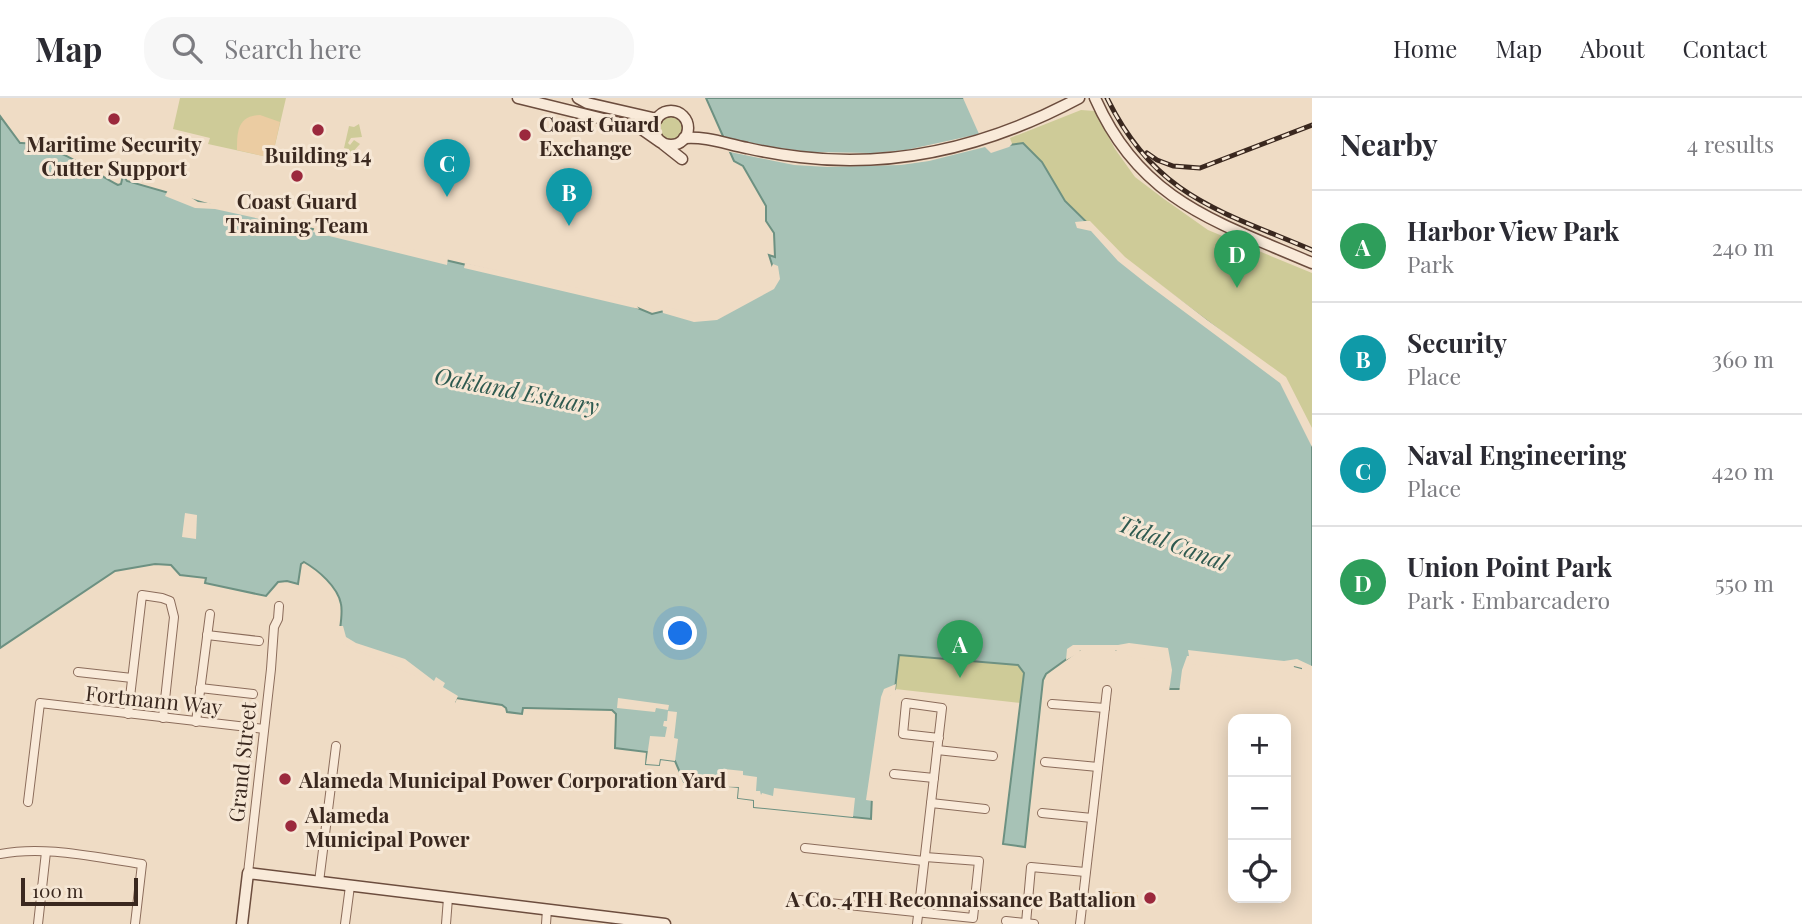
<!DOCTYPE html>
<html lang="en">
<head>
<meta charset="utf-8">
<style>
	:root { --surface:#fff; --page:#f7f7f7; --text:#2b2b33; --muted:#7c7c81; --line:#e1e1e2; --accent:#2563eb }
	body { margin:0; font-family:"Playfair Display",serif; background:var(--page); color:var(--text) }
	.controls { position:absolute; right:21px; bottom:21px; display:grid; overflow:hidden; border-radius:14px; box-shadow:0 4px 18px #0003 }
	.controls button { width:63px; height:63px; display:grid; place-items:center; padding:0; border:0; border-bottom:2px solid var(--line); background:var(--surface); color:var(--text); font:35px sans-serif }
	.scale { position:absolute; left:21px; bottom:18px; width:117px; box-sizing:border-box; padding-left:7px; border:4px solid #3a281f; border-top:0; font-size:19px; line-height:24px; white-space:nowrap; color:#3a281f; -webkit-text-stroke:5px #f6e7d5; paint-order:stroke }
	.you { position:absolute; left:681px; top:536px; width:24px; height:24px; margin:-18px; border:5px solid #fff; border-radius:50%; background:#1a73e8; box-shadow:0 0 0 10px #1a73e833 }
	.badge { display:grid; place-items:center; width:46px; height:46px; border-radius:50%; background:var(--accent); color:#fff; font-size:23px; font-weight:700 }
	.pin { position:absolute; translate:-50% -58px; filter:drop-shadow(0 2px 4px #0008) }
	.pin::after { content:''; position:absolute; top:37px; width:24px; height:21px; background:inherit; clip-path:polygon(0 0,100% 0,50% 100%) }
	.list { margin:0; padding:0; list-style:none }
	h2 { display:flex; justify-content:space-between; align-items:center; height:91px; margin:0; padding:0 28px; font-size:30px }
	h2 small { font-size:23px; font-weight:400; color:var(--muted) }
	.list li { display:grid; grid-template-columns:46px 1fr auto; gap:21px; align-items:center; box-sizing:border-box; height:112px; padding:0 28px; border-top:2px solid var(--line) }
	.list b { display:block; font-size:26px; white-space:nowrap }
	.list p { margin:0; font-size:23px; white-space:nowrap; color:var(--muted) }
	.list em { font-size:23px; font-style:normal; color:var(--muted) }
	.icon { flex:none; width:38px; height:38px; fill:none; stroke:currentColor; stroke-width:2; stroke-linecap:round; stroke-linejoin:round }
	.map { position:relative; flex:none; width:1312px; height:826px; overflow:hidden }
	header { display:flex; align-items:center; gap:42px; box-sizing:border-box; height:98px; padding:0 35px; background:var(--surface); border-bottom:2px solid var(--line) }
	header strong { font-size:33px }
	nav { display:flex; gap:38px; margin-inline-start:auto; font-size:24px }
	.search { width:490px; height:63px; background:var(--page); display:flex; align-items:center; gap:18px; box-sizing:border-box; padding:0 24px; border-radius:28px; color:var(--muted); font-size:26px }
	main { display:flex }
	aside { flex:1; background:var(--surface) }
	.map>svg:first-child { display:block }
</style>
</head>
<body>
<header>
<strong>Map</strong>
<div class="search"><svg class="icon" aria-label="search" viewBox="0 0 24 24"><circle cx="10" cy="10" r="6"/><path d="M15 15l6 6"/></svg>Search here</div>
<nav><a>Home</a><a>Map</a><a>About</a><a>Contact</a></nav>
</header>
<main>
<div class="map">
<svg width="1312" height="826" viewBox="0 0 1312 826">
	<rect width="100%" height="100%" fill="#efdcc5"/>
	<!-- green -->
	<g fill="#cecb98">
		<path d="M180,0h106l-14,60 -64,-14 2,-6 -37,-9z"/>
		<path d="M1081,12l14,1 20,38 20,28 29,22 44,31 104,43v164l-307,-287 7,-5 -2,-7z"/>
		<circle cx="669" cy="31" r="13"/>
		<path d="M359,26l3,13 -11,1 -3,5 2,2 4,-5 6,4 -10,11 -1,-6 -5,-1 5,-22 5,1z"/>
		<path d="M899,556l119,11 7,8 -4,30 -126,-14z"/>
	</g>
	<!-- sand -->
	<g fill="#ebcca2">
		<path d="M260,17l20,7 -8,36 -35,-8c0,-17 0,-34 23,-35z"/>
		<path d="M1105,793l33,4 -2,14 -32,-4z"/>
	</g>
	<!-- water -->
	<path fill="#a7c2b6" stroke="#6d9182" stroke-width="2" d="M706,0h263l18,37 15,11 21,-3 19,19 23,39 58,57 161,121 28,58v241l-7,-9 -11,-3 -104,-6 -9,29h-12l-4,-31 -47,-8 -36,-2 -36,26 -3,6 -18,167 -22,-3 21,-171 -6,-8 -119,-10 -4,34 -8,8 -15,99 -1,23 -117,-12v-7l-16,-2 1,-11 -55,-5 -9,-21 -15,-2 -1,6 -13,-1 1,-12 -32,-4 1,-34 -4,-4 -86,-2h-3l-1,6 -15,-2 -1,-4 -4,-3 -46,-7 -1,3 -38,-28 -78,-36c1,-10 4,-23 2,-33 -3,-17 -23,-34 -37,-42l-3,2 -3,20 -11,-3 -9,1 -12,14 -61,-13 1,-5 -26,-3 -9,-10 -16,-1 -40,7 -115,77v-532l20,27c32,-1 70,27 98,42l3,-1 2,-9 4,6 91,26 403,94 31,13 16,-4 32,9 23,-4 51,-30 4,-11 -4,-3 -5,-16 6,2 -1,-24 -8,-12v-15l-23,-40 -9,-5z"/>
	<!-- pier -->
	<g fill="#efdcc5">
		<path d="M963,0h9l16,33 15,11 8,-1 1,3 -3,3 -18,6 -6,-6 -56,14 -28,4 -74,2 -33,-2 -69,-14 -7,-15 48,10 44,6 63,1 33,-3 73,-16z"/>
		<path d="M169,90l5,4 16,5 8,5 21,2 77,16 2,1 -2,6 -81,-18 -20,-1 -30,-12z"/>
		<path d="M1085,123h5l35,36 82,63 79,57 26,51v19l-32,-64 -133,-99 -29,-23 -27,-30 -14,-3 -2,-6z"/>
		<path d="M315,128l133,32 -1,7 -134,-33z"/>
		<path d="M465,165l158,35 11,4 5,7 -175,-41z"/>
		<path d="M773,166l5,2 2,13 -6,10 -57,31 -23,2 -31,-9 -1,-5 4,-1 34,8 22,-3 49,-29 3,-8 -4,-5z"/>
		<path d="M185,415l12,2 -1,24 -14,-2z"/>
		<path d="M337,528h6l3,11 10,6 49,16 29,22 2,-4 9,6 -2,4 15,9 -4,9 -39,-29 -72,-32 -7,-6z"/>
		<path d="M1129,545l39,5 4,22 -3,22 -5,-5 -2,-26 -39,-6 -5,-1 -2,-4 -2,3 -34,-3 -1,3 -13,7 1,-11 6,-4h45z"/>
		<path d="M1188,552l96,11 13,-2 15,7v15l-10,-9v-4l-8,-2 -1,4 -10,2 -90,-8 -9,26 -5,3 3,-23 5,-14h2z"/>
		<path d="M896,586l-1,9 -5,3 -15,100 -2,5 -7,-1 15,-103 3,-8z"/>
		<path d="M618,600l51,7 -1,5 -12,-2 -1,4 -38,-4z"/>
		<path d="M668,613l9,1 -3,26 4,1 -3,22 -15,-2 -1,6 -13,-1 4,-28 15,1 2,-10 -4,-1 1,-5h3z"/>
		<path d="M724,671l19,2v4l14,2 -1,14h4l1,4 1,-2 11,3 1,-8 81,10 -2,19 -99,-10v-7l-16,-2 1,-11 -47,-1 -7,-2 -4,-12 16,6 4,5 2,-2 20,-1z"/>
	</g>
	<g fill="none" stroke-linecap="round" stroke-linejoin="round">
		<defs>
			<g id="street">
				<path d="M207,537l52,6"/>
				<path d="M78,574l54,6"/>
				<path d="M200,590l53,6"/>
				<path d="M1052,606l53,4"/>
				<path d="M128,616l14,-119 20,3 8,3 4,16 -11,101"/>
				<path d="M196,624l14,-108"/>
				<path d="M937,652l56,6"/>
				<path d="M1045,664l53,5"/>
				<path d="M894,676l40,4"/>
				<path d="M28,704l12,-99 224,26"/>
				<path d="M931,705l54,6"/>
				<path d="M1042,715l50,5"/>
				<path d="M805,750l119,13"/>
				<path d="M0,756c46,-9 97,4 142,10l-7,60"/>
				<path d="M248,775l23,-204 3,-42 4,-8 1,-13"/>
				<path d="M319,784l17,-136"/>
				<path d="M800,802l173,18 6,-57 -54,-4"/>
				<path d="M1006,823l28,3"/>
				<path d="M1026,825l5,-56 54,5"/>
				<path d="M38,826l8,-72"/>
				<path d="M345,826l5,-38"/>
				<path d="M446,826l2,-26"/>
				<path d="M546,826l1,-15"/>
				<path d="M917,826l25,-216 -36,-5 -3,31 36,4"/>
				<path d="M1080,826l27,-234"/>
			</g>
			<g id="secondary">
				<path d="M518,0l122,30 20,14"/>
				<path d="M578,0l9,5 70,16"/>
				<path d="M1095,0c45,103 122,124 217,165"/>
				<circle cx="671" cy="30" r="17"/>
				<path d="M684,40c22,-2 42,6 63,10 18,4 35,7 53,9 99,12 193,-13 279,-59"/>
				<path d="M663,46l19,15"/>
				<path d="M242,826l6,-51 417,51"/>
			</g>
		</defs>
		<!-- street casing -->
		<use href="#street" stroke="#8b6c5b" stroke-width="10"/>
		<!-- secondary casing -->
		<use href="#secondary" stroke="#6c4d3e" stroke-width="13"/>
		<!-- street -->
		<use href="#street" stroke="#f9ead9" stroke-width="8"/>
		<!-- secondary -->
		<use href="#secondary" stroke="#f9ead9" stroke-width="10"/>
		<defs>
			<g id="rail">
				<path d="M1107,0c48,98 111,112 205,152"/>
				<path d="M1147,55l10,7 16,6 27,2 112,-43"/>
			</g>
		</defs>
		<!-- rail casing -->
		<use href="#rail" stroke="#3a281f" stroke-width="5"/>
		<!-- rail -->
		<use href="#rail" stroke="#f6e7d5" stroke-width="2.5" stroke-dasharray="8" stroke-linecap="butt"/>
	</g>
	<!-- markers -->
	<g fill="#9b293d" stroke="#f6e7d5" stroke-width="2.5">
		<circle cx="114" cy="21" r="7"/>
		<circle cx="318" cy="32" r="7"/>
		<circle cx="525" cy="37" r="7"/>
		<circle cx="297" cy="78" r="7"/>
		<circle cx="285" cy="681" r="7"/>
		<circle cx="291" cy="728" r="7"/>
		<circle cx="1150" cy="800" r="7"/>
	</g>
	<g text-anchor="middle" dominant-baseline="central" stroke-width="6" stroke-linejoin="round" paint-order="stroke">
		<!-- poi labels -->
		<g font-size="21" font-weight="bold" fill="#3a281f" stroke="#f6e7d5" text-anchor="start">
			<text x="539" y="25">Coast Guard<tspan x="539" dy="24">Exchange</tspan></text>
			<text x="114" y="45" text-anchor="middle">Maritime Security<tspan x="114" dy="24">Cutter Support</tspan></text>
			<text x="318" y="56" text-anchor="middle">Building 14</text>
			<text x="297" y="102" text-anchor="middle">Coast Guard<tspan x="297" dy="24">Training Team</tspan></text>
			<text x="299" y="681">Alameda Municipal Power Corporation Yard</text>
			<text x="305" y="716">Alameda<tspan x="305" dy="24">Municipal Power</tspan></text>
			<text x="1136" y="800" text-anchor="end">A Co. 4TH Reconnaissance Battalion</text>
		</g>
		<!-- street labels -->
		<g font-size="21" fill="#3a281f" stroke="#f6e7d5">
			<text transform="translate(154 601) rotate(6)">Fortmann Way</text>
			<text transform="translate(241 664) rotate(-84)">Grand Street</text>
		</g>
		<!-- water labels -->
		<g font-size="23" font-style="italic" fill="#2e5a50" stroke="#f6e7d5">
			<text transform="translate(517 292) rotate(11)">Oakland Estuary</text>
			<text transform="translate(1173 444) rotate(21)">Tidal Canal</text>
		</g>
	</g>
</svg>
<div class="controls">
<button>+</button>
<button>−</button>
<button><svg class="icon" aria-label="locate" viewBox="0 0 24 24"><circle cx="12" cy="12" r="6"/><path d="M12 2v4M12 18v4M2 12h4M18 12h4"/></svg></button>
</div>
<div class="scale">100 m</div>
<div class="you"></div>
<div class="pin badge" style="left:960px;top:580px;background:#2e9e5b">A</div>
<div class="pin badge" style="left:569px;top:128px;background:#0f9aa8">B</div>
<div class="pin badge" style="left:447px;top:99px;background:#0f9aa8">C</div>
<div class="pin badge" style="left:1237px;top:190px;background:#2e9e5b">D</div>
</div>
<aside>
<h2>Nearby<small>4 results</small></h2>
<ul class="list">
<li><span class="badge" style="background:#2e9e5b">A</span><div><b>Harbor View Park</b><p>Park</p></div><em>240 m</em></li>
<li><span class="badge" style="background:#0f9aa8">B</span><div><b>Security</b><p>Place</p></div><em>360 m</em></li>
<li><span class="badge" style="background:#0f9aa8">C</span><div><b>Naval Engineering</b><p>Place</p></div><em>420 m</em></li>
<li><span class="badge" style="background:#2e9e5b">D</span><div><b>Union Point Park</b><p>Park · Embarcadero</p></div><em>550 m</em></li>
</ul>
</aside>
</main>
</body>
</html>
